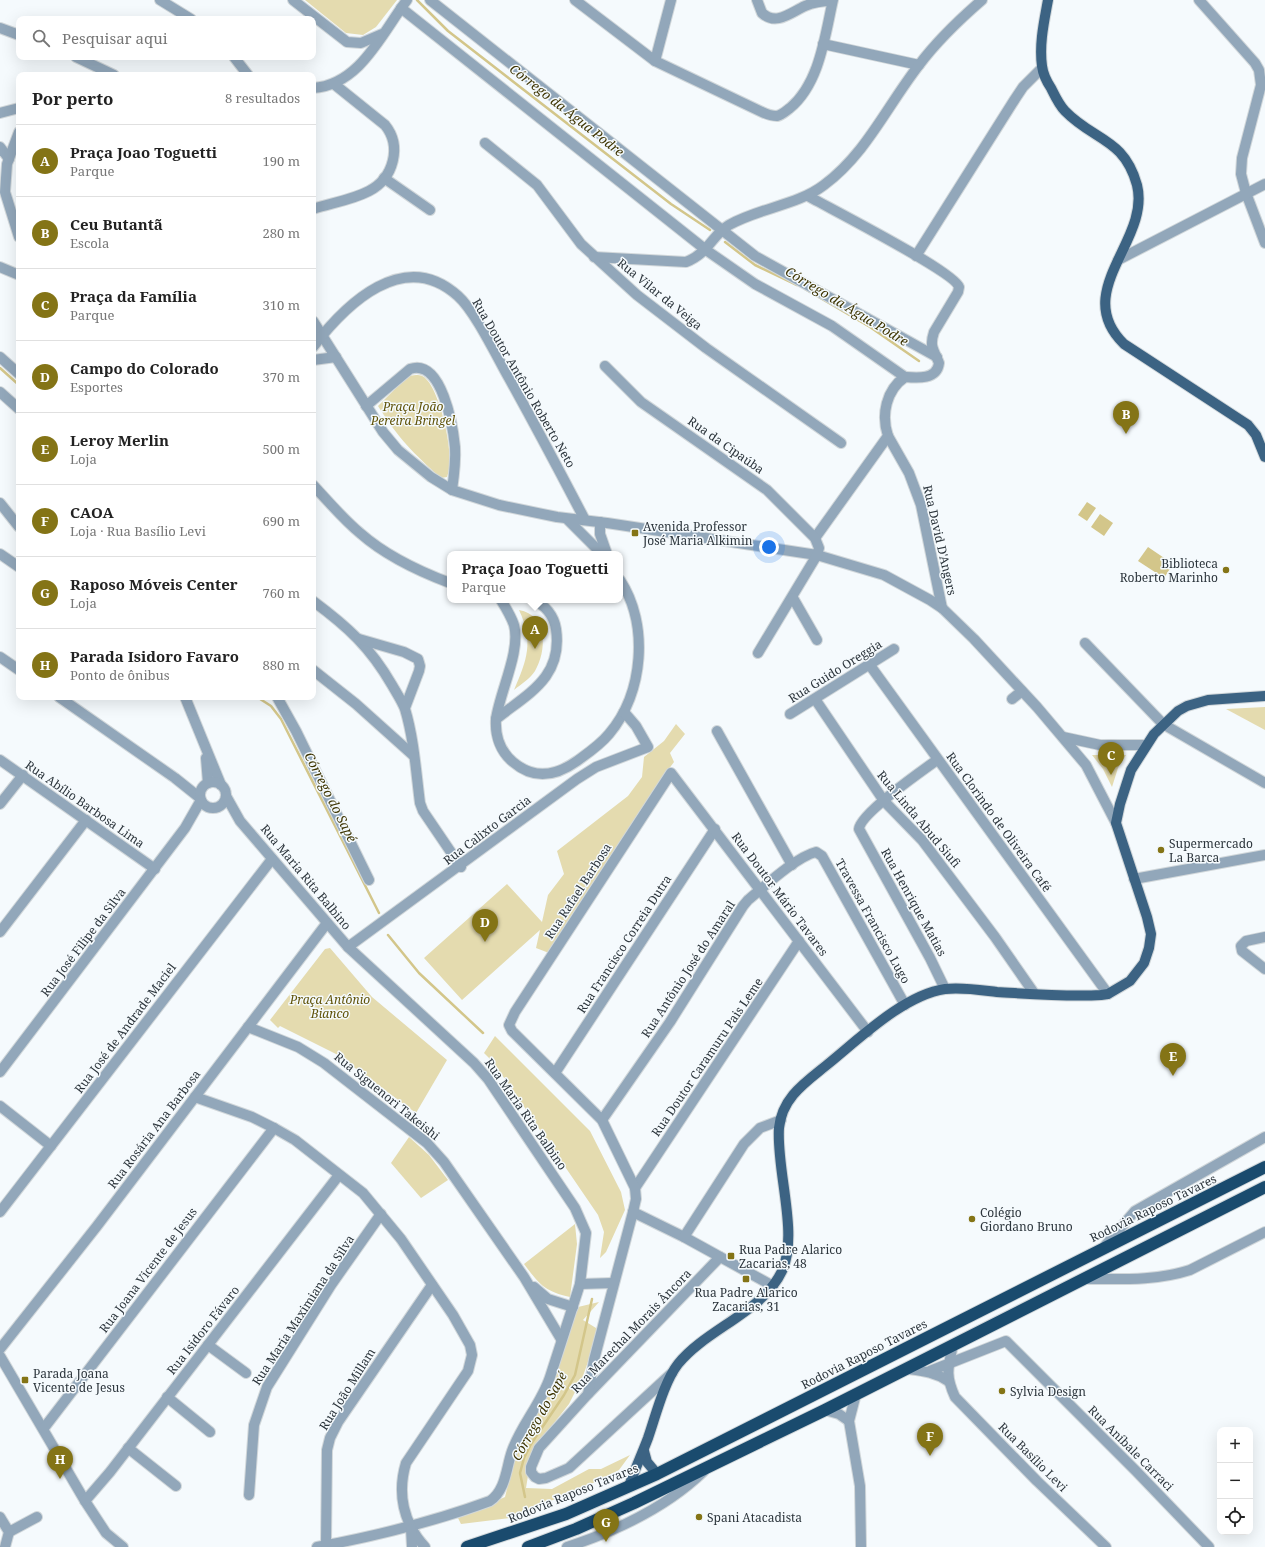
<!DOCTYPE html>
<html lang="pt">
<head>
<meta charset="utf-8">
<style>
	:root { --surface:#fff; --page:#f2f2f2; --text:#222; --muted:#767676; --line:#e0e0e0; --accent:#847416 }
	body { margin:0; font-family:"Noto Serif",serif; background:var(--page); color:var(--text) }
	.controls { position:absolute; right:12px; bottom:12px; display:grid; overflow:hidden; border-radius:8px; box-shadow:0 4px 16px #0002 }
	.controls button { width:36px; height:36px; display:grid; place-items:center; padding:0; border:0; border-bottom:1px solid var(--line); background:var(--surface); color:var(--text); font:20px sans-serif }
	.you { position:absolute; left:769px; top:547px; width:14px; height:14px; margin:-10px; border:3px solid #fff; border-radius:50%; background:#1a73e8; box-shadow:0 0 0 6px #1a73e833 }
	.badge { display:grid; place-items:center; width:26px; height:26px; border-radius:50%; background:var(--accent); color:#fff; font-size:13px; font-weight:700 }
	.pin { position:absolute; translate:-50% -33px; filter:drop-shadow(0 1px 2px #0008) }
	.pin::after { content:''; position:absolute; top:21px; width:14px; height:12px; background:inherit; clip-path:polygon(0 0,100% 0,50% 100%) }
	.popup { position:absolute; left:447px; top:551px; width:176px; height:52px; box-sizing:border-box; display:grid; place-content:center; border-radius:8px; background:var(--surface); filter:drop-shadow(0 1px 3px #0005); font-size:13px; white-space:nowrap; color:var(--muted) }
	.popup b { font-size:15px; color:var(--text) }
	.popup::after { content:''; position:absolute; left:50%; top:100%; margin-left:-8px; border:8px solid transparent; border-top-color:var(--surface) }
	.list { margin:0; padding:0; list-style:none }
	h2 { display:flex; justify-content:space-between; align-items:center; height:52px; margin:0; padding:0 16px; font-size:17px }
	h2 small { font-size:13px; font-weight:400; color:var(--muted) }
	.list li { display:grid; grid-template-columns:26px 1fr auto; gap:12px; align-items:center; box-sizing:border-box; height:72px; padding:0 16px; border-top:1px solid var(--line) }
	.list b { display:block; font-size:15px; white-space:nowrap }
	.list p { margin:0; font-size:13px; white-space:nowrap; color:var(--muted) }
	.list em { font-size:13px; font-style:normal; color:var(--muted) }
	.icon { flex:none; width:22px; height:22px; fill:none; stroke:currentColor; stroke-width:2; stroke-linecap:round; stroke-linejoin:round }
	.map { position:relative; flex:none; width:1265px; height:1547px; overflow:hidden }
	.search { position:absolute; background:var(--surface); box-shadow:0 4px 16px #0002; left:16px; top:16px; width:300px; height:44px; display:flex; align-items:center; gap:10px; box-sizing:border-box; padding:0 14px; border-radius:8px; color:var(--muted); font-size:15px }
	.panel { position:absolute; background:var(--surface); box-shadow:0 4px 16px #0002; left:16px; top:72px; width:300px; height:628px; border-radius:8px }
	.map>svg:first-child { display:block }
</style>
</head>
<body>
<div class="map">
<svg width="1265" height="1547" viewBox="0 0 1265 1547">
	<rect width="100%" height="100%" fill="#f5fafd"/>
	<!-- green -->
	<g fill="#e4dbaf">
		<path d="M305,0h92l-21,27 -13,8 -17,-2z"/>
		<path d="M416,375c5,0 8,1 11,5 14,15 29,79 20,97l-6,1c-28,-25 -42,-39 -63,-72l30,-30z"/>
		<path d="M519,610c29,5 28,41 16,61 -5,8 -14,13 -21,19 13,-30 20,-48 5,-80z"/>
		<path d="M1265,707v23l-39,-21z"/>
		<path d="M676,724l9,10 -15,19 4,9 -9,12 -116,179 -13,-5 4,-18 -78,70 -38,-42 83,-74 35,38 6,-27 16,-21 -7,-23 71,-55 14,-19 2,-20 20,-16z"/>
		<path d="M1092,755h34l-8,13 -6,19 -9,-18z"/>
		<path d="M330,948l42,49 75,63 -31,53 -80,-59 -56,-28 -2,2 -8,-8 55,-71z"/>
		<path d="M495,1036l95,95 31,61 4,18 -19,42 -6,6 4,-26 -6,-17 -84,-123 -22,-31 -8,-8z"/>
		<path d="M409,1137l20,18 19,25 -27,18 -30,-35z"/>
		<path d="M575,1224l2,20 -7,53c-26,-6 -30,-12 -46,-33z"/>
		<path d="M599,1302l-16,18 13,8v11l-13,37 -14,28 -37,47 -6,37 26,1 37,-20h12l29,-14 -11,15 -28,14 -81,34 -49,6 -3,-6 47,-21 10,-40 27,-52 36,-98z"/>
	</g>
	<!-- water -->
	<g fill="#d3c68a">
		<path d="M1087,502l9,6 -9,13 -9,-6z"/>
		<path d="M1100,514l13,9 -9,13 -13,-9z"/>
		<path d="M1148,547l25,17 -9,14 -26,-17z"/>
	</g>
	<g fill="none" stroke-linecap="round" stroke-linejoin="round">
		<!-- stream -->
		<g stroke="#d3c68a" stroke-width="2.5">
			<path d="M417,0l31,31 223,173 39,26"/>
			<path d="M725,242l30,23 42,20"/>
			<path d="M805,289l65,38 49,34"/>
			<path d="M0,368l19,17"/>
			<path d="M257,697l14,9 10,13 98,194"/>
			<path d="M388,935l31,38 64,60"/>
			<path d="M525,1497l-5,-24 4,-15 7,-14 33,-49 11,-20 17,-76"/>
		</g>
		<defs>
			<g id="minor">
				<path d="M160,0l31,19"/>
				<path d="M293,0l54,42 14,1 21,-9"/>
				<path d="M430,0l325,256 182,101"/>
				<path d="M575,0l80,61 107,51c4,2 10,4 15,4 5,-1 9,-5 13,-8 30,-25 35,-73 43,-108"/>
				<path d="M757,0l5,13c14,13 28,0 43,-7 9,-4 17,-5 27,-5"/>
				<path d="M1199,0l56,63 4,7 2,15 -19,73 -1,16 5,19 19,50"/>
				<path d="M401,8l305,242 49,34 77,42 73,51"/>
				<path d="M0,28l19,7"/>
				<path d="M823,44l96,21"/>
				<path d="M76,57l38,18"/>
				<path d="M234,57l14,18"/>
				<path d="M655,61l16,-61"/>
				<path d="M313,88c47,-3 69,-55 94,-88"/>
				<path d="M0,113l19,-5"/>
				<path d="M19,132l-12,32 -2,28 14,45"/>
				<path d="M485,143l52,42 44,59 56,51 69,53 135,95"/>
				<path d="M0,147l9,12"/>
				<path d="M384,178l46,32"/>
				<path d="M808,196c21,12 147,76 151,91l-1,5 -24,40c-5,15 0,18 5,31 -2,17 -22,15 -34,14 -19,13 -24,38 -17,59l-73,102"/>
				<path d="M313,209c18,-6 39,-9 56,-18 25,-13 33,-45 16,-66l-51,-41"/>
				<path d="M916,256l99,-157 8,-12 19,-19"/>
				<path d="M594,257l92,5c23,-9 26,-27 43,-37 30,-17 69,-20 95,-40 42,-31 63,-79 95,-120 18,-24 41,-46 63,-65"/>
				<path d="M1118,260l147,-76"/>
				<path d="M0,267l19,8"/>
				<path d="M313,321l70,111 15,18 33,27 21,13 47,15 58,12 50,6 210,32 67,20 46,25 12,8 32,31 63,68 49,58 30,58"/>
				<path d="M313,347c33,-43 91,-100 145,-51 17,15 39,61 51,82 26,47 51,94 76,142"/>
				<path d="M0,357l19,17"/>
				<path d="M313,360l23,-3"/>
				<path d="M605,366l36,36 126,88 48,48 4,10 -2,7 -59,98"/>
				<path d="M0,392l19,17"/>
				<path d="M366,406l44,-37c32,-11 43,58 45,78 1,15 -1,29 -3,43"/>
				<path d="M888,436l21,37 12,32 21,103"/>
				<path d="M313,485c15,16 30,34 47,48 26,23 58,38 90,50"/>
				<path d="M0,503l19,24"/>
				<path d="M567,519l35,35"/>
				<path d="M600,522v12l7,20"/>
				<path d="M0,554l19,13"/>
				<path d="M793,598l24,42"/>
				<path d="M532,600c13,4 22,16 24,29 7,48 -27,64 -60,90 -1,16 4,32 17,43 21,18 43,14 64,-1 11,-8 23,-16 32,-27 35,-41 40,-110 11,-154"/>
				<path d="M313,601c35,26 57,46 79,84 4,7 10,16 13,24 9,30 11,63 15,94l3,8 38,56"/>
				<path d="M359,639l45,13 14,7 2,7 -1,5 -14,37"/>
				<path d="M1085,643l78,81 102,59"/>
				<path d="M0,657l19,13"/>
				<path d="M869,664l239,330"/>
				<path d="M313,670l43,34 58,52"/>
				<path d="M59,697l116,81 25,20"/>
				<path d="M185,697l36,88"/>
				<path d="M277,697l19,34 73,149"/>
				<path d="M815,699l69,102 38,39 73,97 39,56"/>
				<path d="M1012,699l10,-8"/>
				<path d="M790,714l104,-65"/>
				<path d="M496,719c4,-28 25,-68 18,-94 -3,-9 -8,-17 -13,-25"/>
				<path d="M717,731l75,134"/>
				<path d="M1063,737l37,8h46"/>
				<path d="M206,758l2,25"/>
				<path d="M0,760l155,109"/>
				<path d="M937,760c-14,10 -77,54 -78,69l71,129 15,31"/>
				<circle cx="213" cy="795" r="13"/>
				<path d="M226,796l14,25 108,126 126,116 14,16 87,129 11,25 -6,51 -30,93c-9,27 -29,48 -38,74 -6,17 -6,39 -22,50 -57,21 -114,35 -173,46"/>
				<path d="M0,804l23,-29"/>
				<path d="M1134,879l131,-24"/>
				<path d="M0,932l86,-112"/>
				<path d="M1265,937l-19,4 -5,5 1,5 23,18"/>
				<path d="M348,947l229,-168 19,-12 52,-20 -12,-21 -12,-14"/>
				<path d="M248,1027l50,20 26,16 103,80 17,19 80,115 37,62"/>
				<path d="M0,1072l185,-244 16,-28"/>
				<path d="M555,1073l160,-244"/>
				<path d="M195,1097l57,20 22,11 21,12 68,53 38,46 52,76 17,30 2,10 -4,16 -62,92c-9,30 -3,60 19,84"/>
				<path d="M0,1106l51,40"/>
				<path d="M602,1120l68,-98 73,-116 5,-6c17,-14 48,-43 68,-48l6,4 83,149"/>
				<path d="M635,1188l164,-247"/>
				<path d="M0,1212l272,-353"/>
				<path d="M633,1212l51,25 89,49"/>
				<path d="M684,1237l60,-93 16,-16 21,-8"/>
				<path d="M1105,1246l30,-35 130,-74"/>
				<path d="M1084,1279c36,0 72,2 106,-9l75,-38"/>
				<path d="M580,1284l33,-1"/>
				<path d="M534,1287l14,12 25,8"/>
				<path d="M208,1345l38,28"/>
				<path d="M953,1345c-5,23 -8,30 2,52l82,84 69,66"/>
				<path d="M0,1349l97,-123 230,-303"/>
				<path d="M0,1356l85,145 21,32 17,14"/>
				<path d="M907,1369c16,2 28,3 41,12"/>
				<path d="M930,1371l76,-30 130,130 73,76"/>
				<path d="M672,1373l-103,95 -23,10 -7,1 -4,-2 -4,-5v-5l8,-19 49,-54 132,-137"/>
				<path d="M588,1394l6,-34 39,-148 3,-13 -1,-11 -33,-68 -90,-89 -3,-6 6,-13 156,-239 197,259"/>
				<path d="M856,1394l-7,27 11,65 1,61"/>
				<path d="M167,1397l43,35"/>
				<path d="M825,1410l14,4 10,7"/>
				<path d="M44,1428l230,-300"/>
				<path d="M128,1448l48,38"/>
				<path d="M249,1495l5,-70 13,-38 64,-102 50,-71"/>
				<path d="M85,1501l25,-29 229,-297"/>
				<path d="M0,1517l9,15 -4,15"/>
				<path d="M411,1529l1,18"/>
				<path d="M9,1532l28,-15"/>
				<path d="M326,1545l1,-95 3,-12 8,-16 94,-137"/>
				<path d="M567,1547c49,-16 100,-40 137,-76"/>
			</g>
			<g id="major">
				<path d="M1048,0c-4,22 -9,44 -6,66 1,8 5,16 9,22 4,8 8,17 14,23 29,30 59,27 72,74 14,56 -67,106 -13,159l124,81 8,10 9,22"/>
				<path d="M644,1451l3,11 10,12"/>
				<path d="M629,1486c6,-17 13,-32 19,-48 8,-23 16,-56 30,-74 28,-35 85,-52 104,-93 17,-37 -6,-101 -3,-143 3,-31 27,-46 49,-64 32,-26 76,-69 117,-75 18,-2 35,1 52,3 35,2 70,5 104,3l7,-1 22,-13 14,-18 5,-15 2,-14 -4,-17 -31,-94 4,-19 11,-34 23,-36 24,-23 9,-5 21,-6 57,-4"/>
			</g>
			<g id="highway">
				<path d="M467,1547l99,-33 91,-40 608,-307"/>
				<path d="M528,1547l48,-18 58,-26 191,-93 440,-223"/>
			</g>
		</defs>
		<!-- minor casing -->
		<use href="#minor" stroke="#d1d7da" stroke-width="12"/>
		<!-- major casing -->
		<use href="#major" stroke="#d1d7da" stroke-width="12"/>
		<!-- highway casing -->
		<use href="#highway" stroke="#d1d7da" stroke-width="14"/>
		<!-- minor -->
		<use href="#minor" stroke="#92a7ba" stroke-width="10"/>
		<!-- major -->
		<use href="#major" stroke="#3c6383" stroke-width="10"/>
		<!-- highway -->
		<use href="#highway" stroke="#1a4b6e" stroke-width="12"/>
	</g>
	<!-- markers -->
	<g fill="#847416" stroke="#f5fafd" stroke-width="1.5">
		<rect x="631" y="529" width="8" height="8" rx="2"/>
		<circle cx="1226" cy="570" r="4"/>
		<circle cx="1161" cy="850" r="4"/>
		<circle cx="972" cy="1219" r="4"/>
		<rect x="727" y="1252" width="8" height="8" rx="2"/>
		<rect x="742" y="1275" width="8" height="8" rx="2"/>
		<rect x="21" y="1376" width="8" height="8" rx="2"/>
		<circle cx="1002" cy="1391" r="4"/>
		<circle cx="699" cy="1517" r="4"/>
	</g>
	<g text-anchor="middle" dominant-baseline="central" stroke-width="3" stroke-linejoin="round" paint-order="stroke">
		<!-- street labels -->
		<g font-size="12" fill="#2c353c" stroke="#f5fafd">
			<text transform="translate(660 294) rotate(39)">Rua Vilar da Veiga</text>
			<text transform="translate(524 383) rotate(60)">Rua Doutor Antônio Roberto Neto</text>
			<text transform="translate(726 445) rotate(35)">Rua da Cipaúba</text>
			<text transform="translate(940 540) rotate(77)">Rua David D'Angers</text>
			<text transform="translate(835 671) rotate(-32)">Rua Guido Oreggia</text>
			<text transform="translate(85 804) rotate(35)">Rua Abílio Barbosa Lima</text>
			<text transform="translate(919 819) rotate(50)">Rua Linda Abud Siufi</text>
			<text transform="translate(999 822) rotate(54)">Rua Clorindo de Oliveira Café</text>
			<text transform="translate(487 830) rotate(-37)">Rua Calixto Garcia</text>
			<text transform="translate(306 877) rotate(50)">Rua Maria Rita Balbino</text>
			<text transform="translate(578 891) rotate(-57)">Rua Rafael Barbosa</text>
			<text transform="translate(780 894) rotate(53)">Rua Doutor Mário Tavares</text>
			<text transform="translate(914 902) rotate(61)">Rua Henrique Matias</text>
			<text transform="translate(873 921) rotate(61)">Travessa Francisco Lugo</text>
			<text transform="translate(83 942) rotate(-53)">Rua José Filipe da Silva</text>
			<text transform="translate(624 944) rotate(-57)">Rua Francisco Correia Dutra</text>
			<text transform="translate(688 969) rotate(-57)">Rua Antônio José do Amaral</text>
			<text transform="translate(125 1028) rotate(-53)">Rua José de Andrade Maciel</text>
			<text transform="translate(707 1057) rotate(-56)">Rua Doutor Caramuru Pais Leme</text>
			<text transform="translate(387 1096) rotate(39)">Rua Siguenori Takeishi</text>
			<text transform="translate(526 1114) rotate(55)">Rua Maria Rita Balbino</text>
			<text transform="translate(154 1129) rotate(-53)">Rua Rosária Ana Barbosa</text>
			<text transform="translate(1153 1208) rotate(-26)">Rodovia Raposo Tavares</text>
			<text transform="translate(148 1270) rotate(-53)">Rua Joana Vicente de Jesus</text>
			<text transform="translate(303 1310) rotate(-57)">Rua Maria Maximiana da Silva</text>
			<text transform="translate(203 1330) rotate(-52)">Rua Isidoro Fávaro</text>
			<text transform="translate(631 1331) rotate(-46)">Rua Marechal Morais Âncora</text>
			<text transform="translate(864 1354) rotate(-27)">Rodovia Raposo Tavares</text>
			<text transform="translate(347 1389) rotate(-58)">Rua João Millam</text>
			<text transform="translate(1131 1448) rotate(45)">Rua Aníbale Carraci</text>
			<text transform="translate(1033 1457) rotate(45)">Rua Basílio Levi</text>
			<text transform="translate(573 1493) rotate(-22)">Rodovia Raposo Tavares</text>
		</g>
		<!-- park labels -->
		<g font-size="12" font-style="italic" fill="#605309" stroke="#f5fafd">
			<text x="413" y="406">Praça João<tspan x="413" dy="14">Pereira Bringel</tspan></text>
			<text x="330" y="999">Praça Antônio<tspan x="330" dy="14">Bianco</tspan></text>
		</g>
		<!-- poi labels -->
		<g font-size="12" fill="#2c353c" stroke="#f5fafd" text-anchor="start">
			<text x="643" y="526">Avenida Professor<tspan x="643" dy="14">José Maria Alkimin</tspan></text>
			<text x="1218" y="563" text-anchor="end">Biblioteca<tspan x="1218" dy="14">Roberto Marinho</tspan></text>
			<text x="1169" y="843">Supermercado<tspan x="1169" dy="14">La Barca</tspan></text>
			<text x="980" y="1212">Colégio<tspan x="980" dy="14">Giordano Bruno</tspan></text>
			<text x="739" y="1249">Rua Padre Alarico<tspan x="739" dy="14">Zacarias, 48</tspan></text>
			<text x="746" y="1292" text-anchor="middle">Rua Padre Alarico<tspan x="746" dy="14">Zacarias, 31</tspan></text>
			<text x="33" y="1373">Parada Joana<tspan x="33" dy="14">Vicente de Jesus</tspan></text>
			<text x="1010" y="1391">Sylvia Design</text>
			<text x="707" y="1517">Spani Atacadista</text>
		</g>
		<!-- water labels -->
		<g font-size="13" font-style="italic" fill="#3e3503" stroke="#f5fafd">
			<text transform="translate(567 110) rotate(38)">Córrego da Água Podre</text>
			<text transform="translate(847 306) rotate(31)">Córrego da Água Podre</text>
			<text transform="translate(331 797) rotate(63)">Córrego do Sapé</text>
			<text transform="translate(539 1416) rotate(-61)">Córrego do Sapé</text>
		</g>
	</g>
</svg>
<div class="controls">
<button>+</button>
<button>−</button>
<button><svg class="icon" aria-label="locate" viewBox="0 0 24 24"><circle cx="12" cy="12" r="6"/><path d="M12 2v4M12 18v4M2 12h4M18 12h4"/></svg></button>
</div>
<div class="you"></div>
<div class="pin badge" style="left:535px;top:649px">A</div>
<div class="popup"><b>Praça Joao Toguetti</b>Parque</div>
<div class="pin badge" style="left:1126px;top:434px">B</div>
<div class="pin badge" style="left:1111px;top:775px">C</div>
<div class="pin badge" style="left:485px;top:942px">D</div>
<div class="pin badge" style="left:1173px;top:1076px">E</div>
<div class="pin badge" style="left:930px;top:1456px">F</div>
<div class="pin badge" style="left:606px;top:1542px">G</div>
<div class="pin badge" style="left:60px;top:1479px">H</div>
<div class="search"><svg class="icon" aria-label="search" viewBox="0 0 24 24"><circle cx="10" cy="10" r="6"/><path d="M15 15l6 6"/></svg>Pesquisar aqui</div>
<section class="panel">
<h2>Por perto<small>8 resultados</small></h2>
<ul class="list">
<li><span class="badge">A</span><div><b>Praça Joao Toguetti</b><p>Parque</p></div><em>190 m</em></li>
<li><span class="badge">B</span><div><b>Ceu Butantã</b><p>Escola</p></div><em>280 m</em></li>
<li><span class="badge">C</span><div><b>Praça da Família</b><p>Parque</p></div><em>310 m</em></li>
<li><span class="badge">D</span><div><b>Campo do Colorado</b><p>Esportes</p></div><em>370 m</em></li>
<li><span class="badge">E</span><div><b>Leroy Merlin</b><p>Loja</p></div><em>500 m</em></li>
<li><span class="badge">F</span><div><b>CAOA</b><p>Loja · Rua Basílio Levi</p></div><em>690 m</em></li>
<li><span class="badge">G</span><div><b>Raposo Móveis Center</b><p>Loja</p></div><em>760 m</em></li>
<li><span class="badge">H</span><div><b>Parada Isidoro Favaro</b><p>Ponto de ônibus</p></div><em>880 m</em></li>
</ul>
</section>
</div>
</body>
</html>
